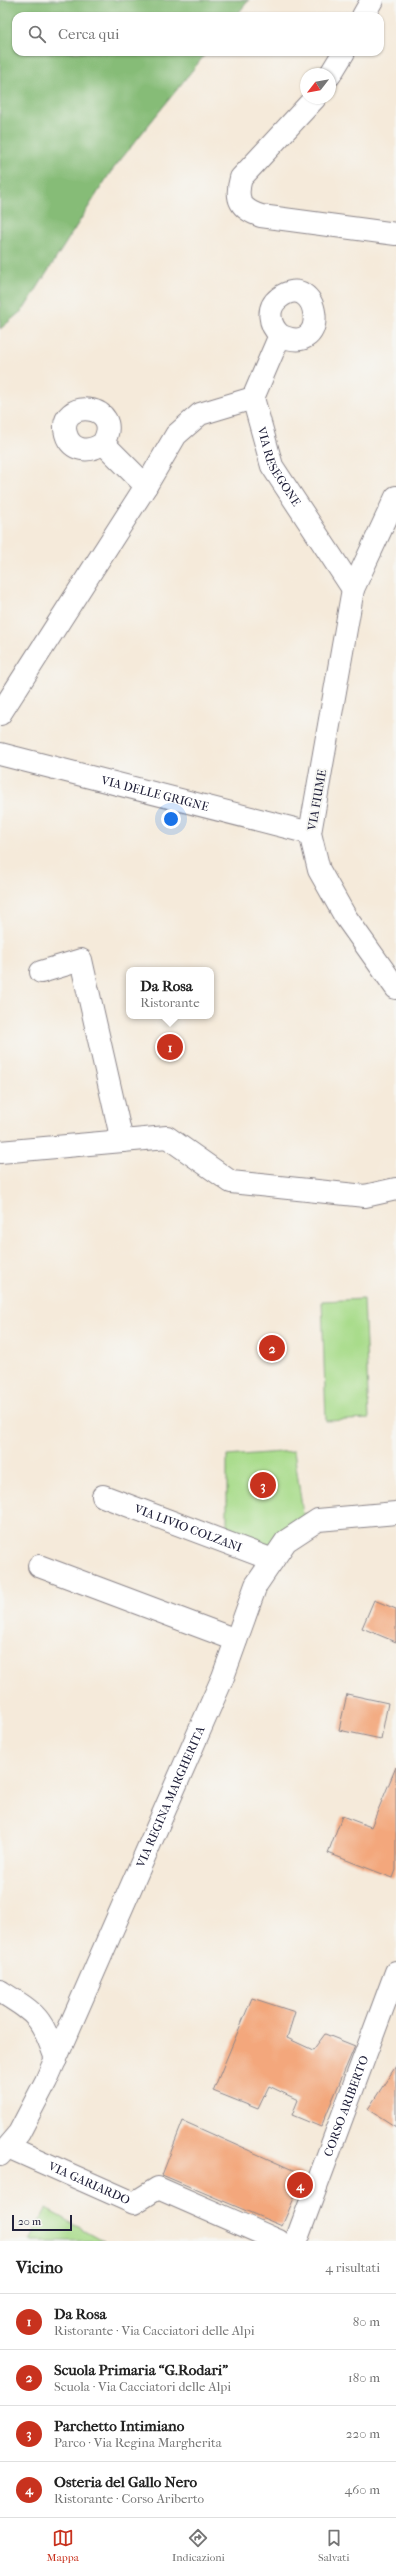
<!DOCTYPE html>
<html lang="it">
<head>
<meta charset="utf-8">
<style>
	:root { --surface:#fff; --page:#f2f2f2; --text:#222; --muted:#767676; --line:#e0e0e0; --accent:#c8321e }
	body { margin:0; font-family:"IM FELL French Canon",serif; background:var(--page); color:var(--text) }
	.compass { position:absolute; left:300px; top:68px; width:36px; height:36px; border-radius:50%; background:var(--surface); box-shadow:0 1px 3px #0004; rotate:239deg }
	.scale { position:absolute; left:12px; bottom:10px; width:60px; box-sizing:border-box; padding-left:4px; border:2px solid #22223b; border-top:0; font-size:11px; line-height:14px; white-space:nowrap; color:#22223b; -webkit-text-stroke:3px #f6f6f2; paint-order:stroke }
	.you { position:absolute; left:171px; top:819px; width:14px; height:14px; margin:-10px; border:3px solid #fff; border-radius:50%; background:#1a73e8; box-shadow:0 0 0 6px #1a73e833 }
	.badge { display:grid; place-items:center; width:26px; height:26px; border-radius:50%; background:var(--accent); color:#fff; font-size:13px; font-weight:700 }
	.pin { position:absolute; translate:-50% -50%; border:2px solid #fff; box-shadow:0 1px 4px #0006 }
	.popup { position:absolute; left:126px; top:967px; width:88px; height:52px; box-sizing:border-box; display:grid; place-content:center; border-radius:8px; background:var(--surface); filter:drop-shadow(0 1px 3px #0005); font-size:13px; white-space:nowrap; color:var(--muted) }
	.popup b { font-size:15px; color:var(--text) }
	.popup::after { content:''; position:absolute; left:50%; top:100%; margin-left:-8px; border:8px solid transparent; border-top-color:var(--surface) }
	.list { margin:0; padding:0; list-style:none }
	h2 { display:flex; justify-content:space-between; align-items:center; height:52px; margin:0; padding:0 16px; font-size:17px }
	h2 small { font-size:13px; font-weight:400; color:var(--muted) }
	.list li { display:grid; grid-template-columns:26px 1fr auto; gap:12px; align-items:center; box-sizing:border-box; height:56px; padding:0 16px; border-top:1px solid var(--line) }
	.list b { display:block; font-size:15px; white-space:nowrap }
	.list p { margin:0; font-size:13px; white-space:nowrap; color:var(--muted) }
	.list em { font-size:13px; font-style:normal; color:var(--muted) }
	.icon { flex:none; width:22px; height:22px; fill:none; stroke:currentColor; stroke-width:2; stroke-linecap:round; stroke-linejoin:round }
	.map { position:relative; flex:none; width:396px; height:2241px; overflow:hidden }
	.search { position:absolute; background:var(--surface); box-shadow:0 1px 3px #0004; left:12px; right:12px; top:12px; height:44px; display:flex; align-items:center; gap:10px; box-sizing:border-box; padding:0 14px; border-radius:12px; color:var(--muted); font-size:15px }
	.sheet { height:276px; background:var(--surface) }
	nav { display:flex; justify-content:space-around; align-items:center; box-sizing:border-box; height:56px; border-top:1px solid var(--line); background:var(--surface); font-size:11px; color:var(--muted) }
	nav a { display:grid; justify-items:center; gap:2px }
	nav .on { color:var(--accent) }
	.map>svg:first-child { display:block }
</style>
</head>
<body>
<div class="map">
<svg width="396" height="2241" viewBox="0 0 396 2241">
	<rect width="100%" height="100%" fill="#f6f6f2"/>
	<filter id="ink" filterUnits="userSpaceOnUse"><feTurbulence type="fractalNoise" baseFrequency=".025" numOctaves="2"/><feDisplacementMap in="SourceGraphic" scale="8" xChannelSelector="R" yChannelSelector="G"/><feConvolveMatrix kernelMatrix="1 2 1 2 8 2 1 2 1" color-interpolation-filters="sRGB"/></filter>
	<filter id="wash" filterUnits="userSpaceOnUse"><feTurbulence type="fractalNoise" baseFrequency=".012" numOctaves="4" result="noise"/><feDisplacementMap in="SourceGraphic" scale="16" xChannelSelector="R" yChannelSelector="G"/><feGaussianBlur stdDeviation="0.9" result="paint"/><feColorMatrix in="noise" values="0 0 0 0 0 0 0 0 0 0 0 0 0 0 0 0 0 1.4 0 .05"/><feComposite in="paint" operator="in"/></filter>
	<g filter="url(#wash)">
		<rect width="100%" height="100%" fill="#f5eada"/>
		<!-- green -->
		<g fill="#a9dc8b" stroke="#667f63">
			<path d="M364,1299l5,120 -43,2 -4,-120z"/>
			<path d="M294,1451l9,63 14,-1 -44,47 -46,-18v-86z"/>
			<path d="M46,2209l58,32h-75z"/>
		</g>
		<!-- forest -->
		<path fill="#86bc77" stroke="#546f59" d="M0,0h249l-13,16h-220v36h191l-97,121 -86,136 -24,20z"/>
		<g id="blocks">
			<!-- building -->
			<g fill="#f3a77c">
				<path d="M374,1600l22,9v33l-34,-14z"/>
				<path d="M347,1694l41,9 -7,36 -42,-9z"/>
				<path d="M396,1767v103l-3,8 -65,-25 14,-37 29,11z"/>
				<path d="M252,1998l43,14 -8,26 26,12 12,-16 30,12 -34,81 -29,-12 6,-15 -29,-14 -11,23 -45,-18z"/>
				<path d="M396,2066v61l-28,-18z"/>
				<path d="M183,2121l121,54 -22,51 -120,-51z"/>
			</g>
		</g>
	</g>
	<g filter="url(#ink)">
		<use href="#blocks" fill-opacity="0" stroke="#8c868a" stroke-width="1"/>
		<g fill="none" stroke-linecap="round" stroke-linejoin="round">
			<defs>
				<g id="street">
					<path d="M363,16l9,-16"/>
					<path d="M330,75l14,-23"/>
					<path d="M315,98l-74,80c-6,21 -1,31 20,38l135,18"/>
					<path id="s1" d="M280,335c-11,-10 -14,-27 -1,-37 40,-31 54,62 1,37l-27,63 19,68 81,123"/>
					<path d="M103,443c-13,10 -32,9 -37,-9 -10,-37 60,-31 37,9l43,43 30,-51 24,-21 53,-16"/>
					<path d="M396,497l-43,92 -43,244 9,37 26,46 51,72"/>
					<path d="M0,714l146,-228"/>
					<path id="s2" d="M0,754l310,79"/>
					<path d="M41,972l40,-12 41,181"/>
					<path d="M0,1152l167,-15 64,45 134,14 31,-7"/>
					<path id="s3" d="M103,1496l170,64"/>
					<path d="M39,1566l197,74"/>
					<path d="M0,1991c38,24 41,25 56,68"/>
					<path id="s4" d="M8,2147l126,56 24,-15 121,53"/>
					<path id="s5" d="M0,2155l19,-22 27,-52 177,-404 33,-92 30,-44 32,-21 78,-7"/>
				</g>
				<g id="secondary">
					<path id="s6" d="M296,2241l100,-269"/>
				</g>
			</defs>
			<!-- street casing -->
			<use href="#street" stroke="#8c868a" stroke-width="24"/>
			<!-- secondary casing -->
			<use href="#secondary" stroke="#8c868a" stroke-width="24"/>
			<!-- street -->
			<use href="#street" stroke="#fff" stroke-width="22"/>
			<!-- secondary -->
			<use href="#secondary" stroke="#fff" stroke-width="22"/>
		</g>
	</g>
	<g text-anchor="middle" dominant-baseline="central" stroke-width="4" stroke-linejoin="round" paint-order="stroke">
		<!-- street labels -->
		<g font-size="12" fill="#22223b" stroke="#f6f6f2">
			<text stroke="none"><textPath href="#s1" startOffset="287">VIA RESEGONE</textPath></text>
			<text stroke="none"><textPath href="#s2" startOffset="160">VIA DELLE GRIGNE</textPath></text>
			<text transform="translate(317 800) rotate(-80)">VIA FIUME</text>
			<text stroke="none"><textPath href="#s3" startOffset="91">VIA LIVIO COLZANI</textPath></text>
			<text stroke="none"><textPath href="#s5" startOffset="398">VIA REGINA MARGHERITA</textPath></text>
			<text stroke="none"><textPath href="#s6" startOffset="144">CORSO ARIBERTO</textPath></text>
			<text stroke="none"><textPath href="#s4" startOffset="89">VIA GARIARDO</textPath></text>
		</g>
	</g>
</svg>
<svg class="compass" viewBox="-18 -18 36 36"><path d="M0-13l5 13h-10z" fill="#e53935"/><path d="M0 13l5-13h-10z" fill="#767676"/></svg>
<div class="scale">20 m</div>
<div class="you"></div>
<div class="pin badge" style="left:170px;top:1047px">1</div>
<div class="popup"><b>Da Rosa</b>Ristorante</div>
<div class="pin badge" style="left:272px;top:1348px">2</div>
<div class="pin badge" style="left:263px;top:1485px">3</div>
<div class="pin badge" style="left:300px;top:2185px">4</div>
<div class="search"><svg class="icon" aria-label="search" viewBox="0 0 24 24"><circle cx="10" cy="10" r="6"/><path d="M15 15l6 6"/></svg>Cerca qui</div>
</div>
<section class="sheet">
<h2>Vicino<small>4 risultati</small></h2>
<ul class="list">
<li><span class="badge">1</span><div><b>Da Rosa</b><p>Ristorante · Via Cacciatori delle Alpi</p></div><em>80 m</em></li>
<li><span class="badge">2</span><div><b>Scuola Primaria “G.Rodari”</b><p>Scuola · Via Cacciatori delle Alpi</p></div><em>180 m</em></li>
<li><span class="badge">3</span><div><b>Parchetto Intimiano</b><p>Parco · Via Regina Margherita</p></div><em>220 m</em></li>
<li><span class="badge">4</span><div><b>Osteria del Gallo Nero</b><p>Ristorante · Corso Ariberto</p></div><em>460 m</em></li>
</ul>
</section>
<nav>
<a class="on"><svg class="icon" aria-label="map" viewBox="0 0 24 24"><path d="M3 6l6-2 6 2 6-2v14l-6 2-6-2-6 2zM9 4v14M15 6v14"/></svg>Mappa</a>
<a><svg class="icon" aria-label="directions" viewBox="0 0 24 24"><path d="M12 3l9 9-9 9-9-9zM9 14v-3h6M13 9l2 2-2 2"/></svg>Indicazioni</a>
<a><svg class="icon" aria-label="saved" viewBox="0 0 24 24"><path d="M7 4h10v16l-5-4-5 4z"/></svg>Salvati</a>
</nav>
</body>
</html>
